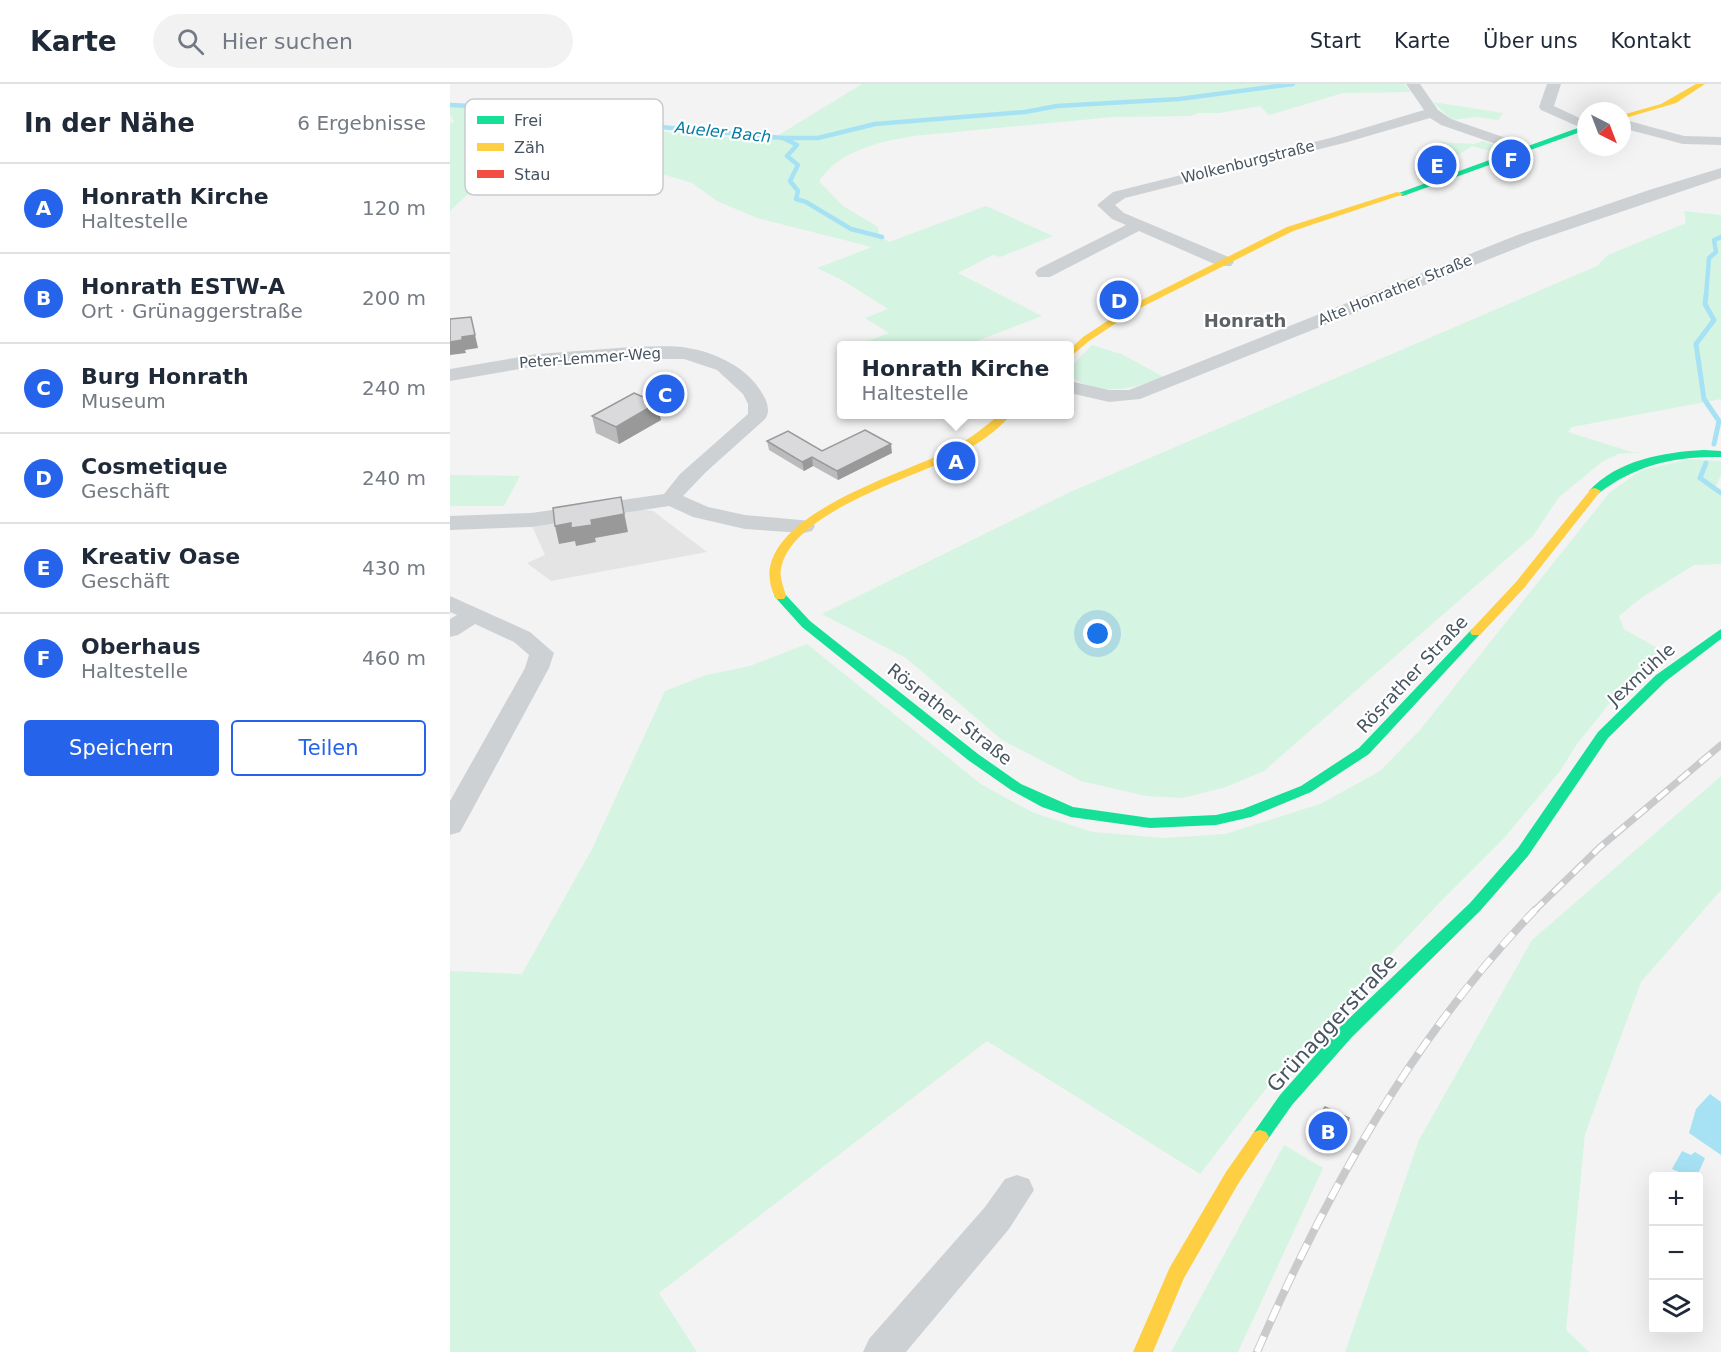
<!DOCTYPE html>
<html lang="de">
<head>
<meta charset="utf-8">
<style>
	:root { --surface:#fff; --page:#f2f2f3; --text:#1f2937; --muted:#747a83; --line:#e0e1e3; --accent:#2563eb }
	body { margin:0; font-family:"DejaVu Sans",sans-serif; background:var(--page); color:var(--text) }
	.controls { position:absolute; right:18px; bottom:18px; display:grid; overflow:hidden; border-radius:6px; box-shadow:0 6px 24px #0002 }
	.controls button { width:54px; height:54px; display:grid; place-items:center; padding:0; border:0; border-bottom:2px solid var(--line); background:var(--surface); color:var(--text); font:30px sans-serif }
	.compass { position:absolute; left:1127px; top:18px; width:54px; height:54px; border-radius:50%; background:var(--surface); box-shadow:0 6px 24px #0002; rotate:138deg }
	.you { position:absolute; left:648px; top:550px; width:21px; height:21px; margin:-15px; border:4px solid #fff; border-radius:50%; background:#1a73e8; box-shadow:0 0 0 9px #1a73e833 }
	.badge { display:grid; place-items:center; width:39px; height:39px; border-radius:50%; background:var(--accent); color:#fff; font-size:20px; font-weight:700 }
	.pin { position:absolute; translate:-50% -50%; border:3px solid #fff; box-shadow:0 2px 6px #0006 }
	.popup { position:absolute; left:387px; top:257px; width:237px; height:78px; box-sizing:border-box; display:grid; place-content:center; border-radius:6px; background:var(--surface); filter:drop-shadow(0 2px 4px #0005); font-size:20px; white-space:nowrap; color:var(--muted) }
	.popup b { font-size:22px; color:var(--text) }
	.popup::after { content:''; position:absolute; left:50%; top:100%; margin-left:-12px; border:12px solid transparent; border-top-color:var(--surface) }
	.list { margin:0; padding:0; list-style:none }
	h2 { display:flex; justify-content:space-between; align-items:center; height:78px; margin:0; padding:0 24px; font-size:26px }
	h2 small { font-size:20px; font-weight:400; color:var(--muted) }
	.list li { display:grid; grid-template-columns:39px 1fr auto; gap:18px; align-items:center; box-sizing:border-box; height:90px; padding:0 24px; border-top:2px solid var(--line) }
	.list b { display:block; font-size:22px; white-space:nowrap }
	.list p { margin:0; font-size:20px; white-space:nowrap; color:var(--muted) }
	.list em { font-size:20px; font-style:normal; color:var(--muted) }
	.actions { display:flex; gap:12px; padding:18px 24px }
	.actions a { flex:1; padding:14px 0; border:2px solid var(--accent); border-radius:6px; text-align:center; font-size:21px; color:var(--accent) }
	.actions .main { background:var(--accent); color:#fff }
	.icon { flex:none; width:33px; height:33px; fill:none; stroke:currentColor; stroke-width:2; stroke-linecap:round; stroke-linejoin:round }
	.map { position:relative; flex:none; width:1271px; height:1268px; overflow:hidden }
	header { display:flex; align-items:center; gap:36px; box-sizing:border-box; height:84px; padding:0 30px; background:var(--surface); border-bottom:2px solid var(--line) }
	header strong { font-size:28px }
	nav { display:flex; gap:33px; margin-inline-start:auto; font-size:21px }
	.search { width:420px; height:54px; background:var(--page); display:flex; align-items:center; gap:15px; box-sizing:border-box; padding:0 21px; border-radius:33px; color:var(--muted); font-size:22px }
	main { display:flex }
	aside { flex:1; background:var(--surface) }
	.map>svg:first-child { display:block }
</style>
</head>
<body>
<header>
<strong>Karte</strong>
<div class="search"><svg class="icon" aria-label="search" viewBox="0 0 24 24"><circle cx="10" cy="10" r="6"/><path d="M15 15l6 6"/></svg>Hier suchen</div>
<nav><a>Start</a><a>Karte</a><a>Über uns</a><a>Kontakt</a></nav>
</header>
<main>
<aside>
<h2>In der Nähe<small>6 Ergebnisse</small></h2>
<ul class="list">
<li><span class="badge">A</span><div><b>Honrath Kirche</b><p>Haltestelle</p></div><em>120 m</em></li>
<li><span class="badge">B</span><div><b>Honrath ESTW-A</b><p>Ort · Grünaggerstraße</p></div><em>200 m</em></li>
<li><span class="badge">C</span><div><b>Burg Honrath</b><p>Museum</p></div><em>240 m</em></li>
<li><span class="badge">D</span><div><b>Cosmetique</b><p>Geschäft</p></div><em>240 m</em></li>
<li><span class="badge">E</span><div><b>Kreativ Oase</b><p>Geschäft</p></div><em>430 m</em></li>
<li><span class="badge">F</span><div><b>Oberhaus</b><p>Haltestelle</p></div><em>460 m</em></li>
</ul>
<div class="actions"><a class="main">Speichern</a><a>Teilen</a></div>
</aside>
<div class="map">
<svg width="1271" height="1268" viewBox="0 0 1271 1268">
	<rect width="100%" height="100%" fill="#f3f3f3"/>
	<!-- education -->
	<path fill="#e4e4e5" d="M185,424l18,3 54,41 -156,29 -24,-18 18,-8 -13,-29z"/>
	<!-- green -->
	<g fill="#d6f4e2">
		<path d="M412,0h542l7,8 -68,1 -74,22 -9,-9 -40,7h-22l-7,3 -78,1 -200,19c-34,6 -73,14 -94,45l24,25 35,21 1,8 10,7 97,-36 67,30 -53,21 -7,-2 -35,18 84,43 -76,29h-109l32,-12 -24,-15 23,-9 -46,-29 -25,-12 55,-21 -115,-29 -40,-17 -25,-18 -64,-19h-36l-87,12 -37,18 -18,17v-88l4,-1 -4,-8v-11l181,26 118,10 28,-3z"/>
		<path d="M983,18l70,11 -5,7 -21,-3 -25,3z"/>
		<path d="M1033,57l20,7 -6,5 -25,-7 -22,14 -20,-8 9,-10 35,2z"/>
		<path d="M1234,127l37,4v184l-149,28 -4,5 64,20h12l-26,2 -16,8 -43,35 -26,39 -269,235 -38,16 -44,11 -36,-2 -65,-15 -79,-41 -96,-82 -84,-44 246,-121 529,-227 11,-11 78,-32z"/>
		<path d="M642,261l29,9 43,23c-34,13 -63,20 -94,-1v-8z"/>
		<path d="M1240,375l31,2v14l-7,16 7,5v68l-27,1 -53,33 -22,18 5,13 40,23 -44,38 -43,54 -17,27 -55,66 -63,63 -150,159 -28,32 -64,83 -213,-133 -328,252 38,59h-247v-381l72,3 70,-125 73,-158 41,-16 44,-9 57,-22 175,141 52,28 59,19 72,6 60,-4 95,-30 60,-33 40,-41 190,-238 32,-22z"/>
		<path d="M0,391l70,1 -16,30h-54z"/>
		<path d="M1271,692v114l-80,92 -56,152 -19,196 23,22h-244l74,-212 113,-200z"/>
		<path d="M834,1061l39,23 -85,184h-67z"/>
	</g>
	<!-- water -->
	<g fill="#a7e2f4">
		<path d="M1260,1010l11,8v53l-32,-22 7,-24z"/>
		<path d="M1232,1067l9,4 4,-3 10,6 -8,18h-9l-16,-7z"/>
	</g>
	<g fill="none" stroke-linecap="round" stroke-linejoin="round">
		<!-- stream-far1 -->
		<g stroke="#a7e2f4" stroke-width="4.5">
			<path d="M0,21l63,3 125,17 145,13 14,7 -10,11 11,9 -8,16 8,10 -2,8 10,3 45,27 31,8"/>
			<path d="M333,54h35l57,-14 150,-12 32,-6 122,-7 114,-15"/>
			<path d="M1256,212l3,-38 7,-6 -2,-12 7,-3"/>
		</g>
		<!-- stream -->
		<g stroke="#a7e2f4" stroke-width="5">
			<path d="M1256,211l-1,9 9,16 -18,24 8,55 15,22 -5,23"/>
			<path d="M1256,379l-6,15 21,15"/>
		</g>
		<!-- street -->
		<g fill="#ced1d4" fill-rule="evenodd">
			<path d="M956,0h14l18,26 13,9 78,27 3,3 -8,5 -5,-2 -78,-27 -11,-7 -86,25 -219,55 -10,7 9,8 107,45 3,4 -3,4h-12l-80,-35 -89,46h-12l-3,-4 3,-4 88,-44 -14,-6 -15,-14 16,-13 221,-55 90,-27z"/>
			<path d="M1097,0h14l-7,22 32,15v9l-45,-20 -2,-3z"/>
			<path d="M1172,35l62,17 37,1v8l-38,-1 -61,-16z"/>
			<path d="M1271,84v10l-189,64 -392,157 -31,3 -39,-9v-12l39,9h20l391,-156 129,-44z"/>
			<path d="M181,263c18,0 39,-2 57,1 27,4 60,20 74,45 5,8 9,18 3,26l-59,53 -23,24 25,11 37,8 67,6 3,5 -3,5 -8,2 -59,-4 -52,-12 -24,-11 -138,21 -81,3v-14l81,-3 133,-19 16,-20 68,-60v-10l-5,-10 -26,-24 -33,-11h-53l-94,7 -87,15v-12l87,-15z"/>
			<path d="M0,512l80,36 24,21 -5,15 -85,157 -4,7 -10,3v-34l75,-133 4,-13 -15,-13 -39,-18 -17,11 -8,2v-18l7,-4 -7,-3z"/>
			<path d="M567,1091l12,4 5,11 -25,39 -103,123h-43l6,-13 116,-132 20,-28z"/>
		</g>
		<!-- fast -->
		<g fill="#16e098" fill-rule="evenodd">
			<path d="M1136,41v5l-183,66 -7,-2z"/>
			<path d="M1254,366l17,1v6c-47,-1 -85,8 -122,36l-4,1 -6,-3c28,-31 75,-39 115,-41z"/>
			<path d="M330,508l4,1 26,28 168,133 43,30 52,23 77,11 66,-3 27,-6 58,-23 58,-38 113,-119 4,-1 6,4 -113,122 -58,38 -60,25 -35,8 -66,3 -79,-11 -29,-10 -31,-17 -43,-30 -166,-133 -28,-31z"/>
			<path d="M1271,545v10l-55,42 -58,57 -80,118 -48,55 -128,126 -60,68 -26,37 -6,2 -6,-2 -3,-5 3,-5 26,-37 60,-68 130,-124 48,-55 80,-116 58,-57z"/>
		</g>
		<!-- slow -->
		<g fill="#ffcf43" fill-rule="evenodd">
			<path d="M1246,0h9l-29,19 -54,16v-4l39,-11z"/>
			<path d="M947,108l7,2 -111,37 -157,79 -47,31 -19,16v-8l13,-12 47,-31 157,-79z"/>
			<path d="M550,330h12c-16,18 -38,33 -59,43 -46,23 -162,56 -172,112 -2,8 3,19 5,27l-2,3h-8c-41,-76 121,-123 168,-146 20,-10 39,-24 56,-39z"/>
			<path d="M1145,404l6,3 -2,2 -75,95 -44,47h-8l-2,-3 2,-3 44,-47 75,-93z"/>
			<path d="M810,1046l6,2 3,5 -31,47 -54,94 -31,74h-20l37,-85 56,-95 28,-40z"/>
		</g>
		<defs>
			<path id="rail-far1" d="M1083,828l66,-64 122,-103"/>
			<path id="rail" d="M807,1268c70,-161 155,-314 278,-442"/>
		</defs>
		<!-- rail-far1 casing -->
		<use href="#rail-far1" stroke="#c8cacc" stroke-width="7"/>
		<!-- rail casing -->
		<use href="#rail" stroke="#c8cacc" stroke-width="8"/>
		<!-- rail-far1 -->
		<use href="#rail-far1" stroke="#fff" stroke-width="4.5" stroke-dasharray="14" stroke-linecap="butt"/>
		<!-- rail -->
		<use href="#rail" stroke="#fff" stroke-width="6" stroke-dasharray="17" stroke-linecap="butt"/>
	</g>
	<!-- wall -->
	<g fill="#bbbbbd">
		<path d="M142,332l69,4 -42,24 -23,-11z"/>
		<path d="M317,357l55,10 70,2 -54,27 -25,-14 -9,5 -35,-21z"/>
		<path d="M898,1039l-17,27 -23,-12v-5z"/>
	</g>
	<!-- shaded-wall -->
	<g fill="#99999a">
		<path d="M21,233l7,31 -13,2 1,3 -16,2v-13l12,-5z"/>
		<path d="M207,319l4,17 -42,24 -3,-17z"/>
		<path d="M441,360l1,9 -54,27 -1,-9z"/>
		<path d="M362,373l1,9 -9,5 -2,-9z"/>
		<path d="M171,413l7,35 -33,6 1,4 -20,4 -1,-5 -16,3 -4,-18 36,-6z"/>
		<path d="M899,1034l-1,5 -17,27 1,-5z"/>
	</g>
	<!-- building -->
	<g fill="#dadadc" stroke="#99999a" stroke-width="1.5">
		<path d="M21,233l4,18 -13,2v3l-12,2v-23z"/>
		<path d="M184,309l23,10 -41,24 -24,-11z"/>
		<path d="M415,346l26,14 -54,27 -25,-14 -10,5 -35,-21 21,-10 34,20z"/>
		<path d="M171,413l3,17 -33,6 1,5 -21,3v-5l-16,3 -2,-18z"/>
		<path d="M875,1023l24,11 -17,27 -24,-12z"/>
	</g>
	<g text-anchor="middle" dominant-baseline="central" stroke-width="4.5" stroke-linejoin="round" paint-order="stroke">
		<!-- far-street labels -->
		<g font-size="15" fill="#475461" stroke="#fff">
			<text transform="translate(798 78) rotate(-14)">Wolkenburgstraße</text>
			<text transform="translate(945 206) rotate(-22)">Alte Honrather Straße</text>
			<text transform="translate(140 274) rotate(-4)">Peter-Lemmer-Weg</text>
		</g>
		<!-- far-water labels -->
		<g font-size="16" font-style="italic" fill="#037da2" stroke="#fff">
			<text transform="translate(273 48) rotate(6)">Aueler Bach</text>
		</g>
		<!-- far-quarter labels -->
		<g font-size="18" font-weight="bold" fill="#5d6267" stroke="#fff">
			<text x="795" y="236">Honrath</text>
		</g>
		<!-- street labels -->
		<g font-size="18" fill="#475461" stroke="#fff">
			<text transform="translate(962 590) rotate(-47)">Rösrather Straße</text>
			<text transform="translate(1191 590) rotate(-42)">Jexmühle</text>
			<text transform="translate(500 630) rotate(38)">Rösrather Straße</text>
		</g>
		<!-- near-street labels -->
		<g font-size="21" fill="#475461" stroke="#fff">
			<text transform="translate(882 939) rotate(-47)">Grünaggerstraße</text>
		</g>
	</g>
	<!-- legend -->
	<rect x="15" y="15" width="198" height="96" rx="9" fill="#fff" stroke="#c8ccd0" stroke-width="1.5"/>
	<rect x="27" y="32" width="27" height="8" fill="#16e098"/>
	<rect x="27" y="59" width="27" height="8" fill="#ffcf43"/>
	<rect x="27" y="86" width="27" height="8" fill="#f24e42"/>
	<g font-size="16" fill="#475461">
		<text x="64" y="42">Frei</text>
		<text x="64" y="69">Zäh</text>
		<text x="64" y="96">Stau</text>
	</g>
</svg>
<div class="controls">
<button>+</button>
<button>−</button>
<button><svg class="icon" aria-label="layers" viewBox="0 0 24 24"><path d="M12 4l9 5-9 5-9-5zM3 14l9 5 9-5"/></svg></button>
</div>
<svg class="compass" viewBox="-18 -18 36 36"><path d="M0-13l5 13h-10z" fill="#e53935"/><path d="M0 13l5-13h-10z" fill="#747a83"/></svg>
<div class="you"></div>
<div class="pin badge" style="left:506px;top:377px">A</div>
<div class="popup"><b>Honrath Kirche</b>Haltestelle</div>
<div class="pin badge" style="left:878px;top:1047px">B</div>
<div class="pin badge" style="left:215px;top:310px">C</div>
<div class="pin badge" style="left:669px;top:216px">D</div>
<div class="pin badge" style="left:987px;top:81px">E</div>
<div class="pin badge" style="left:1061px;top:75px">F</div>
</div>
</main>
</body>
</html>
